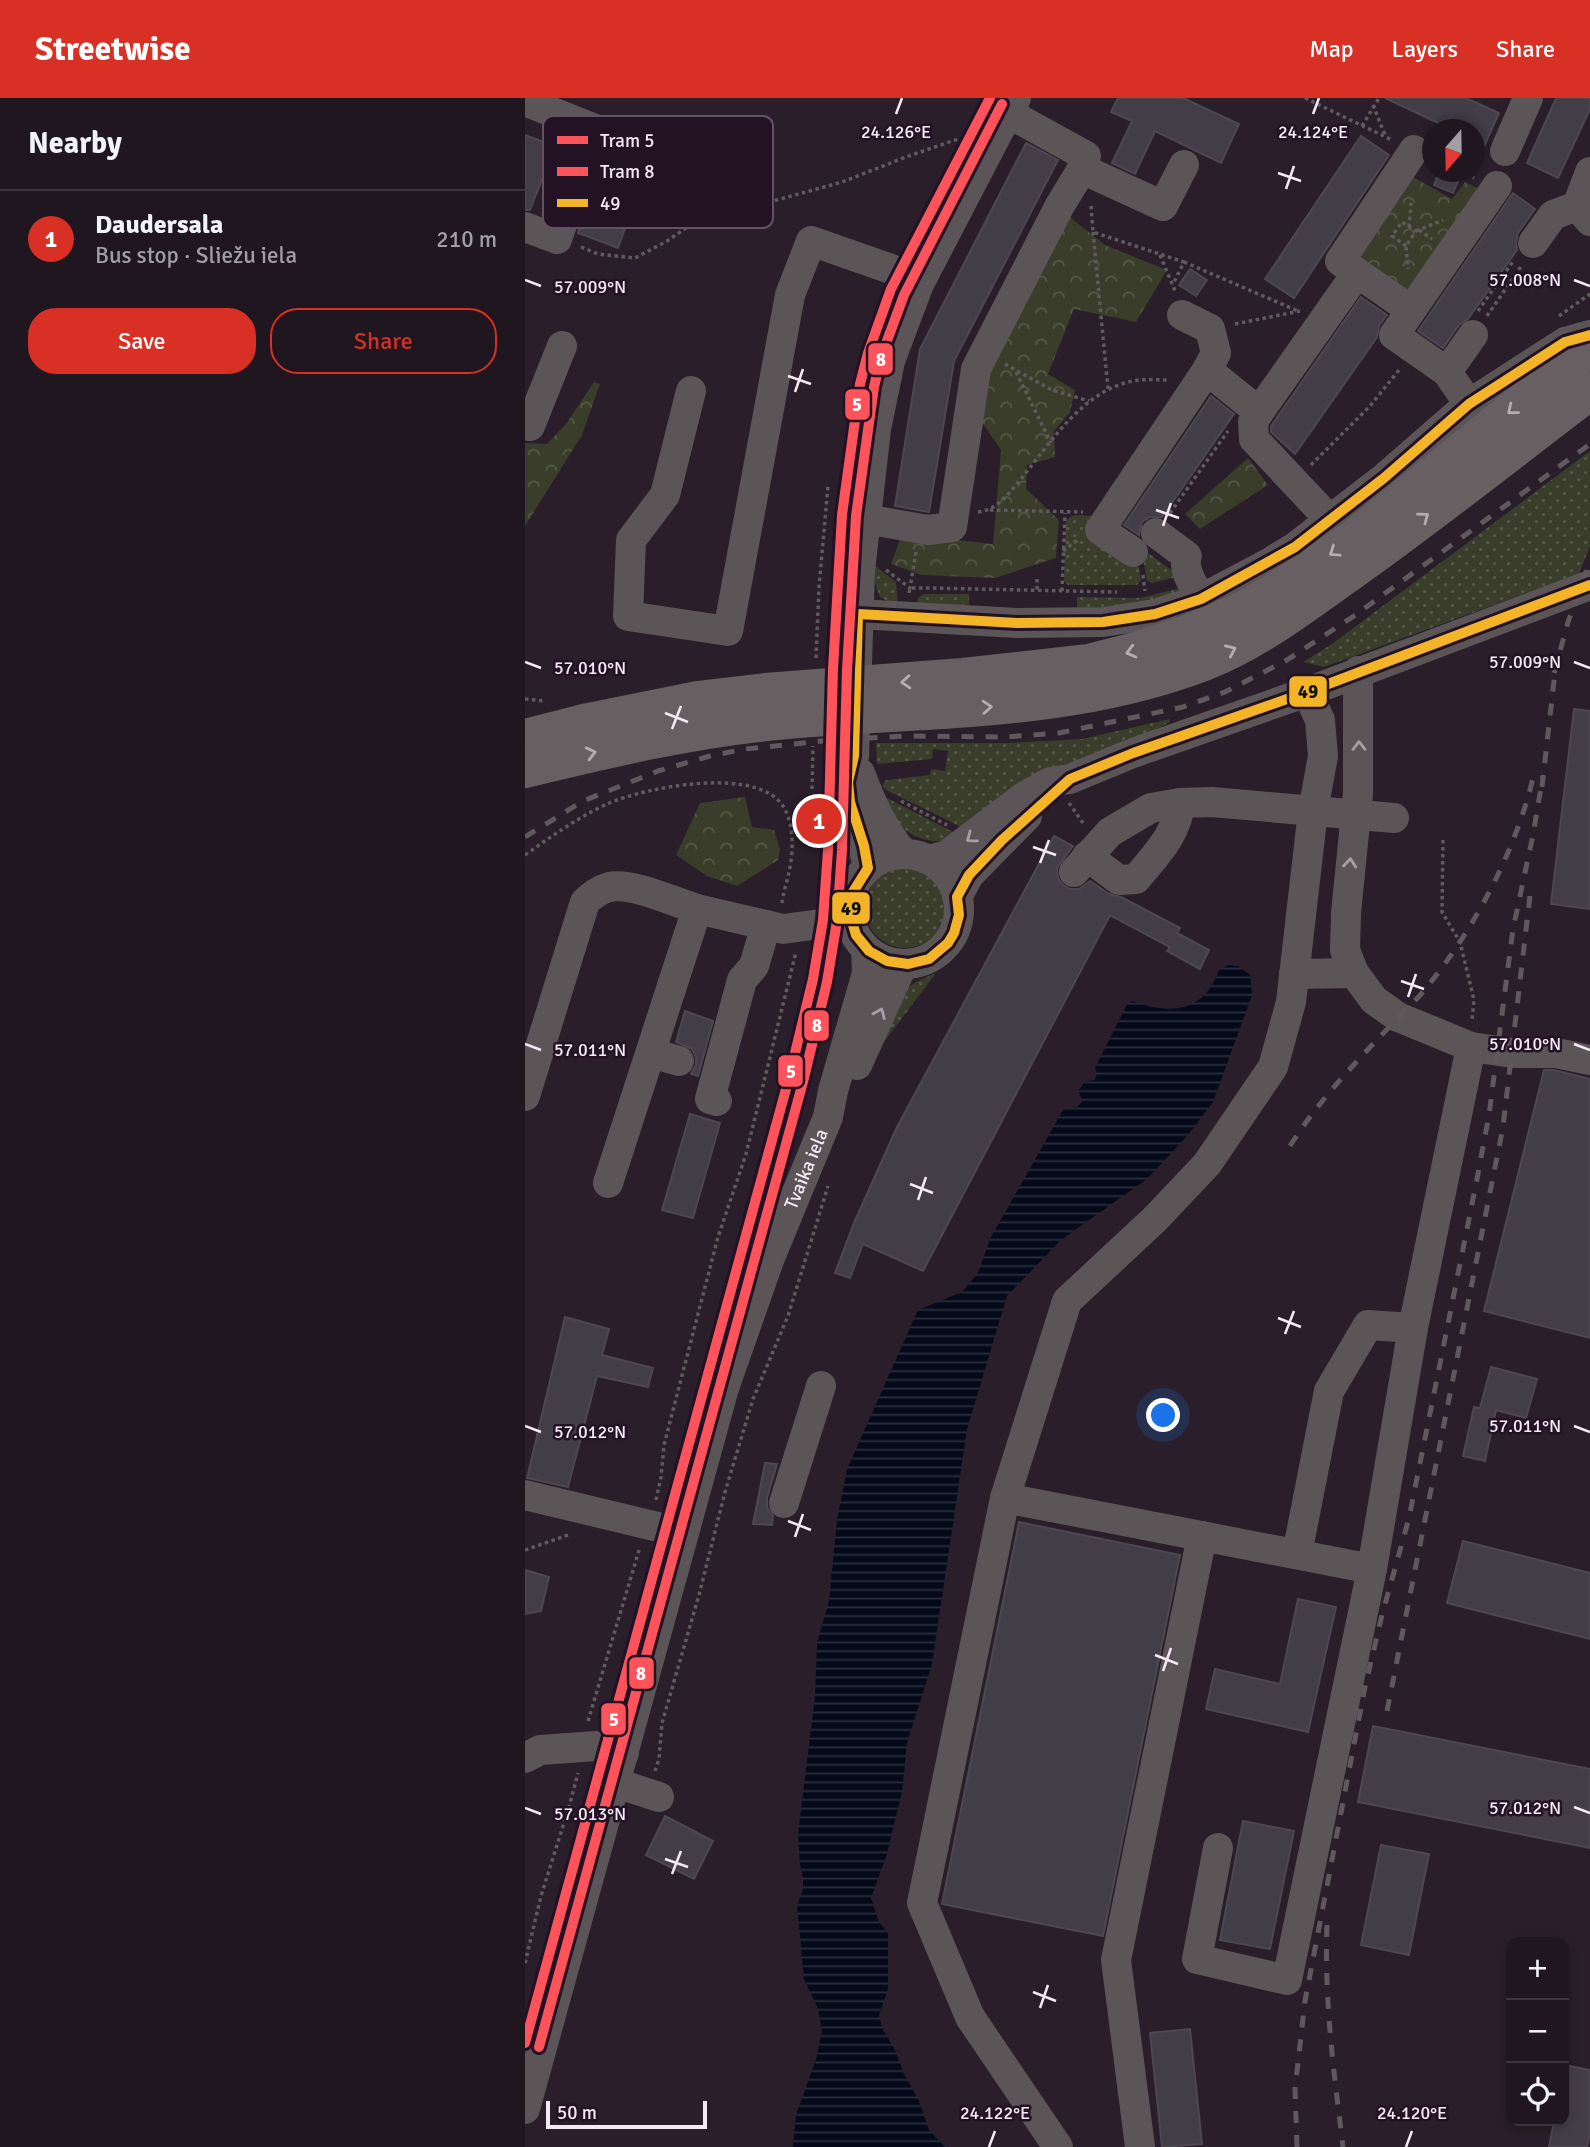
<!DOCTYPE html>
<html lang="en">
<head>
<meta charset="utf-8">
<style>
	:root { --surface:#1f161f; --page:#271f28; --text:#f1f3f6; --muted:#a19fa4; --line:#3c353d; --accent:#d93025 }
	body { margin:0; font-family:Signika,sans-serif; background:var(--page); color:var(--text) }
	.controls { position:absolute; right:21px; bottom:21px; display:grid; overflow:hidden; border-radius:14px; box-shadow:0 4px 10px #0003 }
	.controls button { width:63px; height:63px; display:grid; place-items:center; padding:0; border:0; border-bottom:2px solid var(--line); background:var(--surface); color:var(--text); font:35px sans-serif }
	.compass { position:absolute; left:897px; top:21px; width:63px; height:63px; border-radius:50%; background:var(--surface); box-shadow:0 4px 10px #0003; rotate:200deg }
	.scale { position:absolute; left:21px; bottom:18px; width:161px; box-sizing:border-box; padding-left:7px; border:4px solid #f5e9f5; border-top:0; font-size:19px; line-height:24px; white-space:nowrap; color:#f5e9f5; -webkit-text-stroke:5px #231124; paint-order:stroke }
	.you { position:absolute; left:639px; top:1318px; width:24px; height:24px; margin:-18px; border:5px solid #fff; border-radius:50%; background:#1a73e8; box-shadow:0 0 0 10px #1a73e833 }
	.badge { display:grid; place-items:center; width:46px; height:46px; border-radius:50%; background:var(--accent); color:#fff; font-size:23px; font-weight:700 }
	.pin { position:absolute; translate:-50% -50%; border:4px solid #fff; box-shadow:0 2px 7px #0006 }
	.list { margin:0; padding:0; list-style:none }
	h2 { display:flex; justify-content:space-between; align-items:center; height:91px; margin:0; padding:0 28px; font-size:30px }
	h2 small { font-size:23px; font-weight:400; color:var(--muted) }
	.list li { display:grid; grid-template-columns:46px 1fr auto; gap:21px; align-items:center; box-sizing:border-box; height:98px; padding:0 28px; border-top:2px solid var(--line) }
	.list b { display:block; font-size:26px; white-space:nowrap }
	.list p { margin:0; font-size:23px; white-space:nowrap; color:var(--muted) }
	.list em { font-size:23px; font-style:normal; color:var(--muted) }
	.actions { display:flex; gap:14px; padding:21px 28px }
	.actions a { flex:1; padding:16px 0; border:2px solid var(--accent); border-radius:28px; text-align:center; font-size:24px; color:var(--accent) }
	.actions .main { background:var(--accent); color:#fff }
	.icon { flex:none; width:38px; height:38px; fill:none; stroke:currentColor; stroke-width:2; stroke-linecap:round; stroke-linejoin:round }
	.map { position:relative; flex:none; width:1065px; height:2049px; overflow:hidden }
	header { display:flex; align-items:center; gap:42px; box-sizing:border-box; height:98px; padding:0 35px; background:var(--accent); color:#fff }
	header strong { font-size:33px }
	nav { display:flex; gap:38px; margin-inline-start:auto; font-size:24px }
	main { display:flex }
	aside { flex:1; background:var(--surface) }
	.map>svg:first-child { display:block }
</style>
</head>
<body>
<header>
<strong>Streetwise</strong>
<nav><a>Map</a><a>Layers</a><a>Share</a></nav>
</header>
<main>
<aside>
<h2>Nearby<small></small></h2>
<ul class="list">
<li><span class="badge">1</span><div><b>Daudersala</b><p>Bus stop · Sliežu iela</p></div><em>210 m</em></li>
</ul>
<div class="actions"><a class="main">Save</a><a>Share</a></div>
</aside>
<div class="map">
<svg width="1065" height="2049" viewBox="0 0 1065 2049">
	<defs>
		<pattern id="grass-dots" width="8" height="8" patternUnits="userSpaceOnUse" patternTransform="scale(1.75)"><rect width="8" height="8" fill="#393d29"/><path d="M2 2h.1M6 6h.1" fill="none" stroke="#565949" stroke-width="1.8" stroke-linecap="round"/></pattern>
		<pattern id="forest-crowns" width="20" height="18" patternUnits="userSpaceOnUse" patternTransform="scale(1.75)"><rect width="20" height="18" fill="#393d29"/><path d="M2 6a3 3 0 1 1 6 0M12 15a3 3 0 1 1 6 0" fill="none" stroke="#565949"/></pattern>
		<pattern id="water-rules" width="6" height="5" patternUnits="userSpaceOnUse" patternTransform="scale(1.75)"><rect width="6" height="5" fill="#040a1a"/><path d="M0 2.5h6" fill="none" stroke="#292e3c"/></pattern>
	</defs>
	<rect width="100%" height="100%" fill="#291e29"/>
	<!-- grass -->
	<g fill="url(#grass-dots)">
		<path d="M1065,353v95l-11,28 -255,93 -21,-5 29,-18z"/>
		<path d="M549,417l19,1 44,41 4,23 -4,5h-69l-4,-4 2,-61z"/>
		<path d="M622,454l28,21 1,4 -24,6 -5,-2 -3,-17z"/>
		<path d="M348,466l23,18 2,25 -18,-10 -8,-22z"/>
		<path d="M656,490l1,5c-34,11 -69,15 -105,14v-10l63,1z"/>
		<path d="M398,496h46v11l-53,4 2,-11z"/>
		<path d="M645,621v3l-207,106 -77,-38 -4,-4 4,-6 44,-5 1,-6 14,2 3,-20 -15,-2 -1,10 -55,5 -1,-21h133l73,-4z"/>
		<path d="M312,658l2,1 12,89 -1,13 -16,42 -4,1z"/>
		<path d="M362,700l66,34 -4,8c-29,6 -57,-12 -62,-42z"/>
		<circle cx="380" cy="810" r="40"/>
		<path d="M411,875l-58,77 28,-61 10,-7z"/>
	</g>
	<!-- forest -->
	<g fill="url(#forest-crowns)">
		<path d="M879,74l48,27 13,-17 21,10 -77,110 -62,-45z"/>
		<path d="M542,117l38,30 62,25 -31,52 -62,-13 -26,65 27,16 -5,22 -16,19 1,26 -28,8 -1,24 33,31 -3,38 -61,20 -73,-3 -31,-11 11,-30 91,10 8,-94 -20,-29 8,-59z"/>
		<path d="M69,284l6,2 -18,51 -57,91v-83l22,1 19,-20z"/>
		<path d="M723,360l20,27 -68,44 -15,-15z"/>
		<path d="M220,699l7,30 22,3 6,19 -2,11 -41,26 -30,-10 -31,-21 24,-52z"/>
	</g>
	<!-- water -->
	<path fill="url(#water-rules)" d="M704,867l9,1 12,9 2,20 -39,107 -25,33 -41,44 -86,61 -54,56 -40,133 -35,235 -25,79 -5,49 -16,65 -15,41 8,24 9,11v56l-9,26 3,13 13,22 9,24 15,27 10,29 16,17h-152l3,-32 20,-56 6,-27 -4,-23 -14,-30 -7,-74 6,-15v-12l-3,-14 -2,-30 17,-137 2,-54 12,-42 8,-81 10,-51 71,-159 44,-18 16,-19 12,-34 73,-129 14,-3 6,-6 -5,-10 8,-10 9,-1 2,-7 -2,-5 32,-64 5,-3c38,14 72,12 87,-31z"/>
	<!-- building -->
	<g fill="#433d48" stroke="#4d4751" stroke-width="2">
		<path d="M593,0h65l56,26 -18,39 -66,-32 -20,43 -23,-11 20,-42 -21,-9z"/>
		<path d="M860,0h81l33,15 -25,56v-39h-21z"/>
		<path d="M1031,0h34v11l-32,69 -31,-15z"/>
		<path d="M0,37l30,11 -25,64h-5z"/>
		<path d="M836,38l28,19 -95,143 -29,-19z"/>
		<path d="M501,45l32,17 -104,201 -25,151 -34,-6 25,-157z"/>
		<path d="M78,61l42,15 -27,74 -40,-15z"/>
		<path d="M914,74h23l-9,21 -19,-8z"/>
		<path d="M988,95l22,16 -17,24 -2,9 1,8 -49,69 -9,6 -16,23 -25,-17z"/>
		<path d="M665,171l17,11 -11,16 -17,-11z"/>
		<path d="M836,199l26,18 -8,11 -2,11 -82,117 -24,-22v-6z"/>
		<path d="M686,298l23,18 -72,103h-12l-8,5 -3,13 -15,-10z"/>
		<path d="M1049,611l16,2v198l-39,-5z"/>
		<path d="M529,738l19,10 -16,22 1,10 5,7 7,4h9l11,-8 19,13 12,3 59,31 -3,5 32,17 -9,19 -33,-18 3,-4 -60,-32 -187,356 -60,-27 -13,34 -15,-5 19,-50 43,-96z"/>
		<path d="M160,913l28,10 -15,55 -7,-2 5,-9v-8l-4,-8 -16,-7z"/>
		<path d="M1019,972h10l36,9v259l-106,-27z"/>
		<path d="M165,1016l30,9 -27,95 -31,-8z"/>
		<path d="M40,1219l44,12 -7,26 51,13 -5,19 -51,-11 -29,111 -41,-9z"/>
		<path d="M966,1269l46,12 -11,39 -30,-8 -11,51 -22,-5 11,-49 6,1z"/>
		<path d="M240,1365l12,1 -10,34v9l6,9 -1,9 -19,-1z"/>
		<path d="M494,1424l161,33 -77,381 -161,-32z"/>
		<path d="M938,1443l127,32v66l-143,-36z"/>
		<path d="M0,1472l24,7 -8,34 -16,3z"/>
		<path d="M773,1501l38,8 -28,125 -102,-23 9,-40 65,15z"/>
		<path d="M848,1628l217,43v79l-232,-46z"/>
		<path d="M140,1718l48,25 -19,38 -48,-24z"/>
		<path d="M718,1723l51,10 -24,118 -50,-9z"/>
		<path d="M856,1747l48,9 -20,101 -48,-10z"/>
		<path d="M665,1931l12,115 -40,3 -12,-114z"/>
		<path d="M1039,1967l26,5v63l-3,14h-38l5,-26h10z"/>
	</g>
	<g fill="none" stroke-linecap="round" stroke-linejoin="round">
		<!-- path -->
		<g stroke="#5f5a5d" stroke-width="3.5" stroke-dasharray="3.5 3.5" stroke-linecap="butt">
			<path d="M780,0l87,42"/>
			<path d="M848,7l12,30"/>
			<path d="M837,28l17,-28"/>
			<path d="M935,74l14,6"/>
			<path d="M566,108l2,26 91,30 -10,20"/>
			<path d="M884,129l2,-24"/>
			<path d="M894,132l13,9"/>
			<path d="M891,133l27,-11"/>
			<path d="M568,134l15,157"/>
			<path d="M881,148l-14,-10 10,-14 14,9 -10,15 2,23"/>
			<path d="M56,149l17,7 37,4 32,-17 44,-30 44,-5 87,-24 64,-25 52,-18 9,1"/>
			<path d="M635,157l16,38"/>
			<path d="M659,164l114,49"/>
			<path d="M953,213l36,-51"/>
			<path d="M962,218l35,-51"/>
			<path d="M1034,218l31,-22"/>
			<path d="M710,226l65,-13"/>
			<path d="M480,266l47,26 37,11"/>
			<path d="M491,274l35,71"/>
			<path d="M786,367l59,-59 29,-36"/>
			<path d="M465,412l93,2"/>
			<path d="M453,414c17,-2 27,-14 38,-27 31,-37 61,-88 109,-102 14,-5 29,-3 44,-3"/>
			<path d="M645,415l58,-82"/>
			<path d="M538,453l16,-12"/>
			<path d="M361,472l24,18 6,-36"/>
			<path d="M618,477l2,16"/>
			<path d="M512,481v11"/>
			<path d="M537,493l3,-78"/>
			<path d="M384,495l1,-5h18l189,4"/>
			<path d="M291,560l3,-71 9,-101"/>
			<path d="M0,601l19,2"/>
			<path d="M287,691l1,-43"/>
			<path d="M376,703l46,24"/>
			<path d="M544,705l16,23"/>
			<path d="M918,742l-1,72 18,30 14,58 -2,20"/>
			<path d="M0,757c27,-19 52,-37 82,-51 38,-17 162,-42 180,10 7,17 6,40 2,58 -2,10 -6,21 -7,31"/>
			<path d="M131,1402l5,-23 3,-32 54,-208 28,-83 50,-202"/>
			<path d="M0,1452l46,-16"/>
			<path d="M63,1623l52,-174"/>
			<path d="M130,1673l4,-12 3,-36 37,-128 26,-103 28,-93 35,-83 40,-130"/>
			<path d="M0,1865l16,-67 28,-89 9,-34"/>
		</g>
		<!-- minor -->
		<g stroke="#5b5557" stroke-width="30">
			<path d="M0,3l70,28 -38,110 -32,-12"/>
			<path d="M980,53l23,-53"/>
			<path d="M557,71l81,37 21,-41"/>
			<path d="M1065,123l-13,-15 13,-34"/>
			<path d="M1008,145l20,-28 24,-9"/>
			<path d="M886,212l-71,-49 74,-111"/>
			<path d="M657,217l28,14 6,24 -9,17 52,42 -6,10 1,17 77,82"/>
			<path d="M922,274l26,-37"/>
			<path d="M166,293l-26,104 -34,45 -3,76 100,15 62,-336 21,-54 80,28 28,15"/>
			<path d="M944,306l-22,-32 -53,-37 103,-149"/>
			<path d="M734,314l98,-139"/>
			<path d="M0,326l5,2 32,-80"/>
			<path d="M340,421l63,11 24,-3 24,-158 83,-162 23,-38 4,-13 -78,-43"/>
			<path d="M631,435l31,23c-5,14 7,30 14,43"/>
			<path d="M608,454l-33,-22 107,-160"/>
			<path d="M333,516l159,9 86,-1 52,-8 46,-15 68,-36 26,-16 89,-69 85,-74 96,-62 25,-7"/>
			<path d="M833,573v122l-12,120 -1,37 9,23 20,27 24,17 73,30 42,6h43l34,7"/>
			<path d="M335,675c11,30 23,56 44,81"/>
			<circle cx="379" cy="811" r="55"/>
			<path d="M562,758l32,24 17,-1c19,-23 42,-46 44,-76"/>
			<path d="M405,762l17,-5 78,-59 25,-14 20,-3 63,-26 174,-61 283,-107"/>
			<path d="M343,770c-6,-38 -28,-74 -14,-112l6,-185 16,-142 14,-68 29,-77 97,-186"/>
			<path d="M549,774l36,-40 41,-24 29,-5 32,-1 182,16"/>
			<path d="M432,799l12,-22 58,-59"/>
			<path d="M769,876l60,-1"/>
			<path d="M126,955l28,8"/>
			<path d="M332,967l46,-101"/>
			<path d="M0,998l60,-194c7,-7 14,-12 24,-15 23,-5 65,15 88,22"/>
			<path d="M192,1003l-7,-2 32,-119 12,-14 12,-41"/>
			<path d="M83,1085l89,-274 86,20 67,-9"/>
			<path d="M0,1397l158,38"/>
			<path d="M480,1400l367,71"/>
			<path d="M259,1405l37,-117"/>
			<path d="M772,1456l32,-163 39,-66 45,3"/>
			<path d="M0,1660l15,-8 56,-4 28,7"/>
			<path d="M91,1685l43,14"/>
			<path d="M693,1750l-21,111 90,21 85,-411 41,-241 58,-281"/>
			<path id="s1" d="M0,2011l199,-721 45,-128 59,-143 5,-26 34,-118 -1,-24"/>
			<path d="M533,2049l-88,-130 -48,-114 83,-405 62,-197 88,-82 52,-55 66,-97 18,-65 22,-191 10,-55 -3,-36 -13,-28"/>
			<path d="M615,2049l-24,-187 86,-424"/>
		</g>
		<!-- major -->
		<g stroke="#675f61" stroke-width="38">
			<path d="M0,640l63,-16 109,-22 68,-8 198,-15 126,-14 47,-12 56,-19 52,-22 48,-29 63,-43 235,-191"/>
			<path d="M0,671c83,-20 167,-40 252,-48 145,-14 288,-6 427,-59 51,-20 94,-53 139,-85 84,-59 165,-124 247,-186"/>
		</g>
		<!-- rail -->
		<g stroke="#5f595d" stroke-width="5" stroke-dasharray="12 12" stroke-linecap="butt">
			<path d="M1029,575l14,-51 22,-60"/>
			<path d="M1017,689l14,-124"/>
			<path d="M0,739l58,-36 75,-30 52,-15 35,-7 87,-9 75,-4 98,1 54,-4 124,-26 42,-15 62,-32 67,-44 236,-172"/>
			<path d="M765,1048c29,-46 66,-84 103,-123 11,-12 23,-22 33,-35 49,-59 93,-143 109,-219"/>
			<path d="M862,1613l116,-584 28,-240"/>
			<path d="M802,1827c-3,75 7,148 16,222"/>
			<path d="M772,2049l-2,-58 10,-88 60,-314 17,-72 27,-97 68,-339 12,-64 24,-186 20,-94 10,-59"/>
		</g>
		<defs>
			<g id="bus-1">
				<path d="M333,516l-4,142 -6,26 2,20 14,44 4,22 -15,24 -3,23 6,20 13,16 18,10 21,3 21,-5 19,-16 6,-10 5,-18 -2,-18 12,-22 33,-35 68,-61 63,-26 174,-61 283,-107"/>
				<path d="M333,516l159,9 86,-1 52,-8 46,-15 94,-52 89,-69 85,-74 96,-62 25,-7"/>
			</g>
		</defs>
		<!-- bus-1 casing -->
		<use href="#bus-1" stroke="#231124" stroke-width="16"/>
		<!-- bus-1 -->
		<use href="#bus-1" stroke="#f4b427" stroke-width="10"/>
		<defs>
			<path id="tram-1" d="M0,1945l264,-965 24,-99 10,-59 5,-70 5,-181 9,-154 18,-131 8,-31 23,-64 99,-191"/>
			<path id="tram-2" d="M14,1949l264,-965 24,-100 10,-61 5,-71 5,-180 9,-154 18,-129 7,-30 23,-62 98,-191"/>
		</defs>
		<!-- tram-1 casing -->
		<use href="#tram-1" stroke="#231124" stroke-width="16"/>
		<!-- tram-2 casing -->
		<use href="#tram-2" stroke="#231124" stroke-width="16"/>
		<!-- tram-1 -->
		<use href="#tram-1" stroke="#ff535b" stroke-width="10"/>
		<!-- tram-2 -->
		<use href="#tram-2" stroke="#ff535b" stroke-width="10"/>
	</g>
	<!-- one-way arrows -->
	<defs><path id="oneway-chevron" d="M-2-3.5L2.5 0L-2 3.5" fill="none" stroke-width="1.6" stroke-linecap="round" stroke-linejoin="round" transform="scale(1.75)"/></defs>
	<g stroke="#b5abb2">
		<use href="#oneway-chevron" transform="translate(987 312) rotate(141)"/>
		<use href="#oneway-chevron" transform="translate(899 419) rotate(-37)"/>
		<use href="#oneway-chevron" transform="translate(809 454) rotate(146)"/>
		<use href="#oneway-chevron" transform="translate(706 552) rotate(-24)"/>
		<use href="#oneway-chevron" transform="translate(606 554) rotate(165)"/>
		<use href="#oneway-chevron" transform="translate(381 584) rotate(176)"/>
		<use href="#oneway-chevron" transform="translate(462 609) rotate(-4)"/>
		<use href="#oneway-chevron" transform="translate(66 655) rotate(-14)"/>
	</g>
	<g stroke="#a89fa6">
		<use href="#oneway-chevron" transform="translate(834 648) rotate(-90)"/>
		<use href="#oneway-chevron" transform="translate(446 740) rotate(143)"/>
		<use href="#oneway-chevron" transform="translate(825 765) rotate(-85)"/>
		<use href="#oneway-chevron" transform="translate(355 915) rotate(-67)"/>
	</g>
	<!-- ticks -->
	<path fill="none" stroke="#f5e9f5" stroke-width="2.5" d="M371,16l6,-16M788,16l6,-16M753,75l23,8M761,91l8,-23M0,182l16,6M1049,182l16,6M263,278l23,8M270,294l8,-23M631,412l23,8M638,428l8,-23M0,564l16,6M1049,564l16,6M140,615l23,9M147,631l9,-23M508,749l23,8M515,765l9,-23M876,883l23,8M883,899l8,-23M0,946l16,6M1049,946l16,6M385,1086l23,9M393,1102l8,-23M753,1220l23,9M760,1236l9,-23M0,1328l16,6M1049,1328l16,6M263,1423l23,9M270,1439l8,-23M630,1557l23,9M638,1573l8,-23M1049,1709l16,6M0,1710l16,6M140,1761l23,8M147,1776l9,-23M508,1894l23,9M515,1910l8,-23M464,2049l6,-16M881,2049l6,-16"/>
	<g text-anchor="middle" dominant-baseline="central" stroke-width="5" stroke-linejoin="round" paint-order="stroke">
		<!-- street labels -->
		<g font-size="19" fill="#f5e9f5" stroke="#231124">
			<text stroke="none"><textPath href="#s1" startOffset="982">Tvaika iela</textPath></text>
		</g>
	</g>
	<!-- legend -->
	<rect x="18" y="18" width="230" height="112" rx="10" fill="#231124" stroke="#625263" stroke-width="2"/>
	<rect x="32" y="38" width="31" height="8" fill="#ff535b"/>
	<rect x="32" y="69" width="31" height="9" fill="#ff535b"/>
	<rect x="32" y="101" width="31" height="8" fill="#f4b427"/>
	<g font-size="19" fill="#f5e9f5">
		<text x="75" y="49">Tram 5</text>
		<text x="75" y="80">Tram 8</text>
		<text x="75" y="112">49</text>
	</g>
	<g font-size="18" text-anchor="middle" fill="#f5e9f5" stroke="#231124" stroke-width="5" stroke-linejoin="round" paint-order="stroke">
		<text x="371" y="40">24.126°E</text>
		<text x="788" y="40">24.124°E</text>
		<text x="1000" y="188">57.008°N</text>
		<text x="65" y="195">57.009°N</text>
		<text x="1000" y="570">57.009°N</text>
		<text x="65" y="576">57.010°N</text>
		<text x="1000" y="952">57.010°N</text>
		<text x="65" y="958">57.011°N</text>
		<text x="1000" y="1334">57.011°N</text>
		<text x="65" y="1340">57.012°N</text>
		<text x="1000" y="1716">57.012°N</text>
		<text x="65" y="1722">57.013°N</text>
		<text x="470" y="2021">24.122°E</text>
		<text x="887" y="2021">24.120°E</text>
	</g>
	<g stroke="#231124" stroke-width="2.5">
		<rect x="342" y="244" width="27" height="34" rx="7" fill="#ff535b"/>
		<rect x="319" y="290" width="27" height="33" rx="7" fill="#ff535b"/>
		<rect x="763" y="577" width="40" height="33" rx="7" fill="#f4b427"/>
		<rect x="306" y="793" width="40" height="34" rx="7" fill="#f4b427"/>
		<rect x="278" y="911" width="27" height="33" rx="7" fill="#ff535b"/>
		<rect x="252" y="956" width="27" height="34" rx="7" fill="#ff535b"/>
		<rect x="103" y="1558" width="27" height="34" rx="7" fill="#ff535b"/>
		<rect x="75" y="1604" width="27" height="34" rx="7" fill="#ff535b"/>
	</g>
	<g font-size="19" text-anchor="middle" font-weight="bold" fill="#fff">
		<text x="356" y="268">8</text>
		<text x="332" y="313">5</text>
		<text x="292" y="934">8</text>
		<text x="266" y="980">5</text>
		<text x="116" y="1582">8</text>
		<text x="89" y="1628">5</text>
	</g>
	<g font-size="19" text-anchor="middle" font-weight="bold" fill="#111">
		<text x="783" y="600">49</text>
		<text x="326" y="817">49</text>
	</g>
</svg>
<div class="controls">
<button>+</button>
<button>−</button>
<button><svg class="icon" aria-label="locate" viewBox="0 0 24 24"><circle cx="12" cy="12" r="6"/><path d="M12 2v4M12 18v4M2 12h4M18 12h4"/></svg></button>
</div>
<svg class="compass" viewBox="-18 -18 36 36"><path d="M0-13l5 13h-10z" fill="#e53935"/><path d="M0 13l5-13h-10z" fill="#a19fa4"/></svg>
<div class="scale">50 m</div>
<div class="you"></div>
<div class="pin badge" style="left:294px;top:723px">1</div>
</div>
</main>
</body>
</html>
